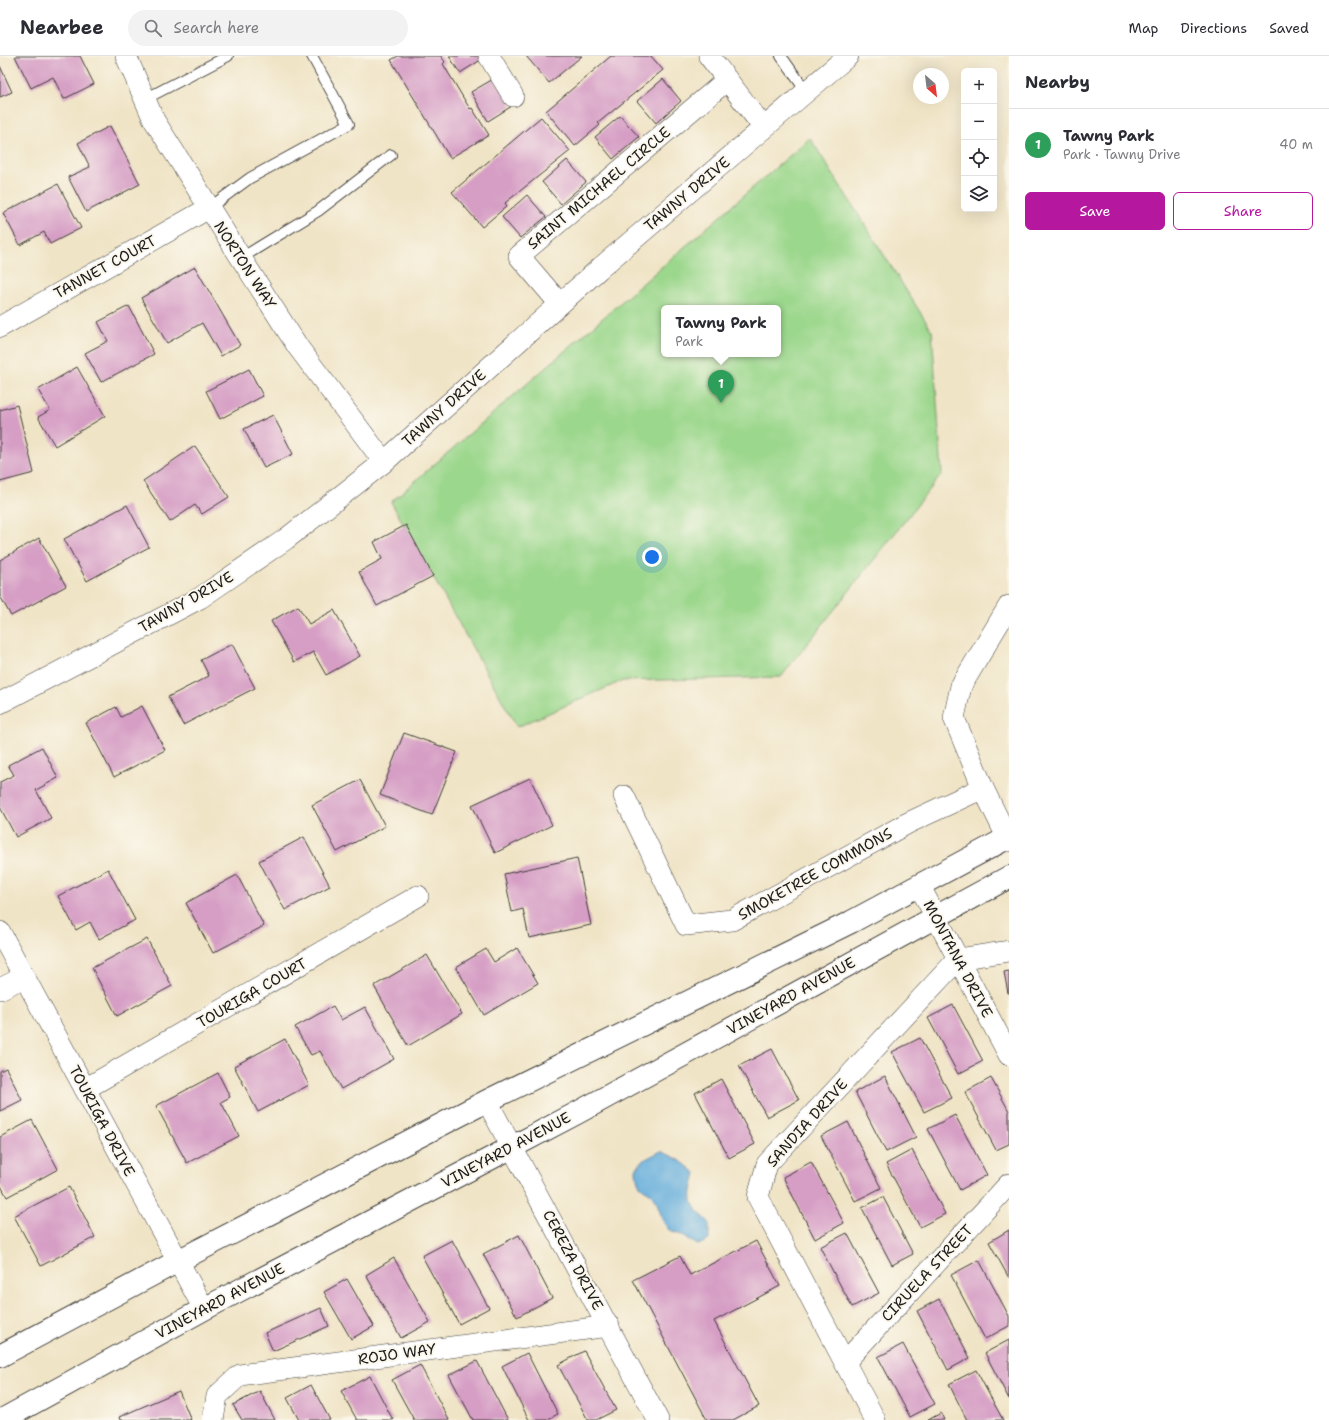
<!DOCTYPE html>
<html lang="en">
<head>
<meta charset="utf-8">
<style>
	:root { --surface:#fff; --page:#f2f2f3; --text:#2b2b33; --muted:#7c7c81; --line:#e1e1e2; --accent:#b5179e }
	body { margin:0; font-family:"Shantell Sans",sans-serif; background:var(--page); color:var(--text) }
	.controls { position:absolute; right:12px; top:12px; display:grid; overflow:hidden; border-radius:6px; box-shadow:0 4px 16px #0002 }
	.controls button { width:36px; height:36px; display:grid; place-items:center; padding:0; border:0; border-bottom:1px solid var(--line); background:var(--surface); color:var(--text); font:20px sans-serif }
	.compass { position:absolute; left:913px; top:12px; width:36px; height:36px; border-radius:50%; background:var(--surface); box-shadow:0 4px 16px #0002; rotate:152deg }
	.you { position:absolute; left:652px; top:501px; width:14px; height:14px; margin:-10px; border:3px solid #fff; border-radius:50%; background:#1a73e8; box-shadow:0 0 0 6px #1a73e833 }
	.badge { display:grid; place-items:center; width:26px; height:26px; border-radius:50%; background:var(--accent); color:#fff; font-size:13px; font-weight:700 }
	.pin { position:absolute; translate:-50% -33px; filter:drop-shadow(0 1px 2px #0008) }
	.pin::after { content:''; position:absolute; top:21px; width:14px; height:12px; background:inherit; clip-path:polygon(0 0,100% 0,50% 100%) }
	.popup { position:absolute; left:661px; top:249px; width:120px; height:52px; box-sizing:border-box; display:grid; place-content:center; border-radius:6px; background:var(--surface); filter:drop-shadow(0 1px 3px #0005); font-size:13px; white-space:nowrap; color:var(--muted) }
	.popup b { font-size:15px; color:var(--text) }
	.popup::after { content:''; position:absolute; left:50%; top:100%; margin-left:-8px; border:8px solid transparent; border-top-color:var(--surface) }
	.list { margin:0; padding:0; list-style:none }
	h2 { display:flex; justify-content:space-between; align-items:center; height:52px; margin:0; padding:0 16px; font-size:17px }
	h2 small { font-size:13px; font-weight:400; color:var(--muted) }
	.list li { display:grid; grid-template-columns:26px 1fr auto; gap:12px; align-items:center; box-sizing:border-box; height:72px; padding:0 16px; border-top:1px solid var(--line) }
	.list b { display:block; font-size:15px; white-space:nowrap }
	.list p { margin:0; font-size:13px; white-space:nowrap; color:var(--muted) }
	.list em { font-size:13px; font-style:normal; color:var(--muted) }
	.actions { display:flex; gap:8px; padding:12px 16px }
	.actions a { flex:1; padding:9px 0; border:1px solid var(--accent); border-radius:6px; text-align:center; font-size:14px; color:var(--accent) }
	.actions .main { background:var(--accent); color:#fff }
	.icon { flex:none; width:22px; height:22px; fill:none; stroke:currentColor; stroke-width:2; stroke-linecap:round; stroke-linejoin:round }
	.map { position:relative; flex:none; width:1009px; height:1364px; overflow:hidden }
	header { display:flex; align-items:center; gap:24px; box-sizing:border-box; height:56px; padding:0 20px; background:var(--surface); border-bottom:1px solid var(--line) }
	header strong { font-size:19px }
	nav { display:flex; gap:22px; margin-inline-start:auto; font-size:14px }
	.search { width:280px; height:36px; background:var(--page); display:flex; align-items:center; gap:10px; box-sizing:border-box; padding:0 14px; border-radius:22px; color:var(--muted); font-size:15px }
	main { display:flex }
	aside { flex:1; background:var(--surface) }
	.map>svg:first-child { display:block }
</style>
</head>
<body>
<header>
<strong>Nearbee</strong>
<div class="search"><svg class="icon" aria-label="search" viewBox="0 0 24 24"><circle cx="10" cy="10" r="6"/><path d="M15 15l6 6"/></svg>Search here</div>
<nav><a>Map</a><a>Directions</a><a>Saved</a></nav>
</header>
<main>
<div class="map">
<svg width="1009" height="1364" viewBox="0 0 1009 1364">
	<rect width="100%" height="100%" fill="#fbf7ec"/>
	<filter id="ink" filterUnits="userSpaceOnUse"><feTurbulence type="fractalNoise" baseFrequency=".025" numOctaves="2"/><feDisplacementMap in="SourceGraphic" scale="8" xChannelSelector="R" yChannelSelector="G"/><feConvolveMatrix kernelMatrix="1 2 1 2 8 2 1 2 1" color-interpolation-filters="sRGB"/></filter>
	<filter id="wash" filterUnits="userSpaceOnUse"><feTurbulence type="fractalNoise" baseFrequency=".012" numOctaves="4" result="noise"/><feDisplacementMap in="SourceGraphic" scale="16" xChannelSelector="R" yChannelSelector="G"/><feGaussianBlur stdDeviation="0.9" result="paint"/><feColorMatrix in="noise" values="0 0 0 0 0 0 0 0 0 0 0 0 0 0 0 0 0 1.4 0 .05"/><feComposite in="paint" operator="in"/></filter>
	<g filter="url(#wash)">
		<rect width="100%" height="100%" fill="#f0e4c6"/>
		<!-- green -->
		<path fill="#9bd78c" stroke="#5c7a54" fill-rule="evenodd" d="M810,82l122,193 10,143 -161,203 -159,4 -105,46 -126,-225zM664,252h114v46h-114z"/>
		<!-- water -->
		<path fill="#62acda" stroke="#3f647b" d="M661,1095l17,8 18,14c-6,26 -9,30 13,49v18l-11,5 -21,-12 -6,-1c-11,-11 -9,-18 -15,-31 -6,-15 -19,-5 -20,-32l6,-8z"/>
		<g id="blocks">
			<!-- building -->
			<g fill="#d69ec5">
				<path d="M15,0h65l14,28 -30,15 -11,-22 -22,11z"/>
				<path d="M398,0h43l4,6 -2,2 27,45 2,-1 17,27 -39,23 -59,-98z"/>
				<path d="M449,0h33l2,2 -24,15z"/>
				<path d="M526,0h56l-33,27z"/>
				<path d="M611,0h40l12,14 -65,53 2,2 -25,21 -29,-35z"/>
				<path d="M0,10l12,26 -12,5z"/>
				<path d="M495,22l17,28 -24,15 -17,-29z"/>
				<path d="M663,23l18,22 -25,22 -19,-22z"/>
				<path d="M620,60l19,21 -26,22 -18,-22z"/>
				<path d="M541,61l29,34 -65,52 2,3 -25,21 -30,-35z"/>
				<path d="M110,70l30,58 -54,28 -18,-35 22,-10 -12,-24z"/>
				<path d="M567,104l19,22 -25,22 -19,-22z"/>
				<path d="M58,128l23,44 -31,16 -6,-12 -24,13 -17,-32z"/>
				<path d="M527,139l19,22 -26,21 -18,-21z"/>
				<path d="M195,211l45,78 -19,11 -19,-33 -35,20 -26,-45z"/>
				<path d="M129,250l25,48 -53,28 -16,-29 23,-12 -10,-19z"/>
				<path d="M77,311l28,49 -50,30 -17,-29 12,-7 -12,-20z"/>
				<path d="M249,313l14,27 -43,23 -14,-28z"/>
				<path d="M17,349l17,68 -34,9v-72z"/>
				<path d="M273,359l20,39 -29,14 -20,-39z"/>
				<path d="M195,390l34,51 -27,17 -7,-9 -25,17 -27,-41z"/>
				<path d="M127,449l22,42 -62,34 -23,-42z"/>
				<path d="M406,469l27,51 -56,30 -18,-34 23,-13 -8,-17z"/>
				<path d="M39,482l27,48 -55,30 -11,-20v-36z"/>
				<path d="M298,550l11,18 25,-14 26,46 -34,19 -13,-23 -19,10 -23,-41z"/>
				<path d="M232,588l23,44 -72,37 -15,-28 41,-21 -8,-16z"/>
				<path d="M142,650l23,44 -51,27 -28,-54 30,-16 5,10z"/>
				<path d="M404,677l53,19 -25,63 -52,-20z"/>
				<path d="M42,691l16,31 -22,12 15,28 -35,19 -16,-30v-25l14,-7 -6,-10z"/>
				<path d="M530,722l22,47 -57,28 -23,-48z"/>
				<path d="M360,724l25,46 -48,26 -25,-47z"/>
				<path d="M304,781l26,49 -45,24 -26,-49z"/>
				<path d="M577,802l14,67 -62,13 -6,-29 -11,3 -8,-38z"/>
				<path d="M108,813l27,51 -36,19 -9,-17 -14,8 -18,-34z"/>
				<path d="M237,819l27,51 -51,27 -27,-50z"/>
				<path d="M147,883l25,47 -55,30 -25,-48z"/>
				<path d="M517,892l21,35 -54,32 -28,-48 30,-18 8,13z"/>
				<path d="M427,899l35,59 -54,32 -34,-60z"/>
				<path d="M1009,915v22h-1l-4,-21z"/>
				<path d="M953,949l30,56 -25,13 -30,-56z"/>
				<path d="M333,950l8,14 24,-13 29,52 -53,30 -21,-38 -9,4 -16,-28z"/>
				<path d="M920,982l32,60 -28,14 -32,-60z"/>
				<path d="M285,983l24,46 -51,27 -24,-46z"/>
				<path d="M772,993l27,51 -32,17 -28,-51z"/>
				<path d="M6,1012l16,32 -22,11v-40z"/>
				<path d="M218,1017l12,24 -9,5 18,34 -52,27 -31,-57z"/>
				<path d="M885,1020l31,61 -30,15 -31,-60z"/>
				<path d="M991,1022l18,33v33l-13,6 -31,-58z"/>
				<path d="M721,1023l34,65 -26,14 -34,-65z"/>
				<path d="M955,1059l32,60 -27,15 -32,-61z"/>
				<path d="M32,1064l26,49 -51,28 -7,-13v-47z"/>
				<path d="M848,1066l33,66 -26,13 -34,-65z"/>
				<path d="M912,1094l33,64 -25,13 -34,-63z"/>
				<path d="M811,1106l33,61 -29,16 -32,-62z"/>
				<path d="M69,1131l26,50 -54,29 -27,-50z"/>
				<path d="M883,1141l30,57 -21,11 -30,-57z"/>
				<path d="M1009,1174v48l-20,-36z"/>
				<path d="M847,1177l32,60 -27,14 -32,-60z"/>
				<path d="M519,1179l33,63 -35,19 -34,-63z"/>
				<path d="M452,1184l37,68 -30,16 -37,-68z"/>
				<path d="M756,1185l24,45 -66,35 45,85 -26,14h-26l-74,-140 47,-24 10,19z"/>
				<path d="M394,1202l36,64 -29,16 -35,-63z"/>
				<path d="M979,1204l30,56v10l-24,13 -34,-64z"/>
				<path d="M347,1223l27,47 -23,13 -27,-47z"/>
				<path d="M939,1243l31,59 -22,12 -31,-59z"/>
				<path d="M321,1252l8,18 -56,25 -8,-18z"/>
				<path d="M1009,1284v59l-24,-46z"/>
				<path d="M903,1288l32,60 -25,13 -32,-60z"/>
				<path d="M584,1295l32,59 -20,10h-8l-30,-55z"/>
				<path d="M527,1297l31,61 -12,6h-17l-27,-54z"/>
				<path d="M477,1305l31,59h-35l-24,-45z"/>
				<path d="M420,1309l29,55h-35l-22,-40z"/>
				<path d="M976,1314l27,50h-36l-18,-36z"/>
				<path d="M370,1320l23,44h-36l-16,-29z"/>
				<path d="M311,1329l19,35h-31l-12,-22z"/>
				<path d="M179,1335l12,29h-71l-1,-3z"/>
				<path d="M260,1335l15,29h-33l-9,-15z"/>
				<path d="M941,1357l3,7h-16z"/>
			</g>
		</g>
	</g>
	<g filter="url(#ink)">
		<use href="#blocks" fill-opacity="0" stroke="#3c3a36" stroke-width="1"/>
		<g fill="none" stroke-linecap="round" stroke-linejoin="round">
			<defs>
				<g id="service">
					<path d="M781,0l25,35"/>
					<path d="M145,43l83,-43"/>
					<path d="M209,152l41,-30 99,-54 -37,-68"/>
					<path d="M241,202l77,-47 73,-56"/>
				</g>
				<g id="minor">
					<path d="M126,0l28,64 87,138 57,89 86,115"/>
					<path d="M489,0l24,40"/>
					<path d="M709,0l55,72"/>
					<path d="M560,248l-41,-48 208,-176"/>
					<path d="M0,271l209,-119"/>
					<path d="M1009,550l-48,80 -7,32 29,70 26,53"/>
					<path d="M0,647l200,-105 86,-59 98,-77 215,-193 249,-213"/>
					<path d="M624,740l62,129 46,-5 176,-97 75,-35"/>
					<path d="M919,829l90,170"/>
					<path d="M0,876l204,377"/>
					<path d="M0,933l24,-12"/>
					<path d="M85,1033l333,-193"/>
					<path d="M487,1045l171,319"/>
					<path d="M845,1306l164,-178"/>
					<path d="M213,1364l4,-24 23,-21 369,-49"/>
					<path d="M875,1364l-117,-223 9,-33 191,-205 51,-8"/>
				</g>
				<g id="tertiary">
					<path d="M0,1300l178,-95 309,-160 364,-179 158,-85"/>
					<path d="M2,1364l202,-111 373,-196 432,-236"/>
				</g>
			</defs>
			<!-- service casing -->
			<use href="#service" stroke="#3c3a36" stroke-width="12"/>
			<!-- minor casing -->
			<use href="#minor" stroke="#3c3a36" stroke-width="22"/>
			<!-- tertiary casing -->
			<use href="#tertiary" stroke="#3c3a36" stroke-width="24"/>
			<!-- service -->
			<use href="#service" stroke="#fff" stroke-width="10"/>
			<!-- minor -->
			<use href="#minor" stroke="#fff" stroke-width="21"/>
			<!-- tertiary -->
			<use href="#tertiary" stroke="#fff" stroke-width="22"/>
		</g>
	</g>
	<g text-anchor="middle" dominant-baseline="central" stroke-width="4" stroke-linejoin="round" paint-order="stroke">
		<!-- street labels -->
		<g font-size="15" fill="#1c1c1c" stroke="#fbf7ec">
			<text transform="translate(599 132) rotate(-40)">SAINT MICHAEL CIRCLE</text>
			<text transform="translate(687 138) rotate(-40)">TAWNY DRIVE</text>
			<text transform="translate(245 209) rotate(57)">NORTON WAY</text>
			<text transform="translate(105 211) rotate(-29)">TANNET COURT</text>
			<text transform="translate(444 352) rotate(-42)">TAWNY DRIVE</text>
			<text transform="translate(186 546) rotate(-30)">TAWNY DRIVE</text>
			<text transform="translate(815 818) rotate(-29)">SMOKETREE COMMONS</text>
			<text transform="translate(958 903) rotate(62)">MONTANA DRIVE</text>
			<text transform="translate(252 937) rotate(-30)">TOURIGA COURT</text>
			<text transform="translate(791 940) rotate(-29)">VINEYARD AVENUE</text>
			<text transform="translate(102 1065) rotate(62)">TOURIGA DRIVE</text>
			<text transform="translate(807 1067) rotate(-48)">SANDIA DRIVE</text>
			<text transform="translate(506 1094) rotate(-28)">VINEYARD AVENUE</text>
			<text transform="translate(573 1204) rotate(62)">CEREZA DRIVE</text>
			<text transform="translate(927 1217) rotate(-47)">CIRUELA STREET</text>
			<text transform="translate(220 1245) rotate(-28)">VINEYARD AVENUE</text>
			<text transform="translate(397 1298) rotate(-8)">ROJO WAY</text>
		</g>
	</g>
</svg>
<div class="controls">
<button>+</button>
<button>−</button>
<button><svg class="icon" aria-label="locate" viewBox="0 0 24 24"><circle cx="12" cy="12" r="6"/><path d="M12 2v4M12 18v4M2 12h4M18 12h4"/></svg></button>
<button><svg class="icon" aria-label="layers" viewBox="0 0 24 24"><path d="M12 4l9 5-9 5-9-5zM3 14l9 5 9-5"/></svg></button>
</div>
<svg class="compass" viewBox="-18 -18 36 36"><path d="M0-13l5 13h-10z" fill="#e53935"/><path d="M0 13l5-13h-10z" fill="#7c7c81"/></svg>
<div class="you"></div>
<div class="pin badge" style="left:721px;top:347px;background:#2e9e5b">1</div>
<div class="popup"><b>Tawny Park</b>Park</div>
</div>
<aside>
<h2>Nearby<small></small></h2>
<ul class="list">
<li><span class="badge" style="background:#2e9e5b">1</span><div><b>Tawny Park</b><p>Park · Tawny Drive</p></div><em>40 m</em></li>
</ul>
<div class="actions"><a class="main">Save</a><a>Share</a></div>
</aside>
</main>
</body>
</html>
